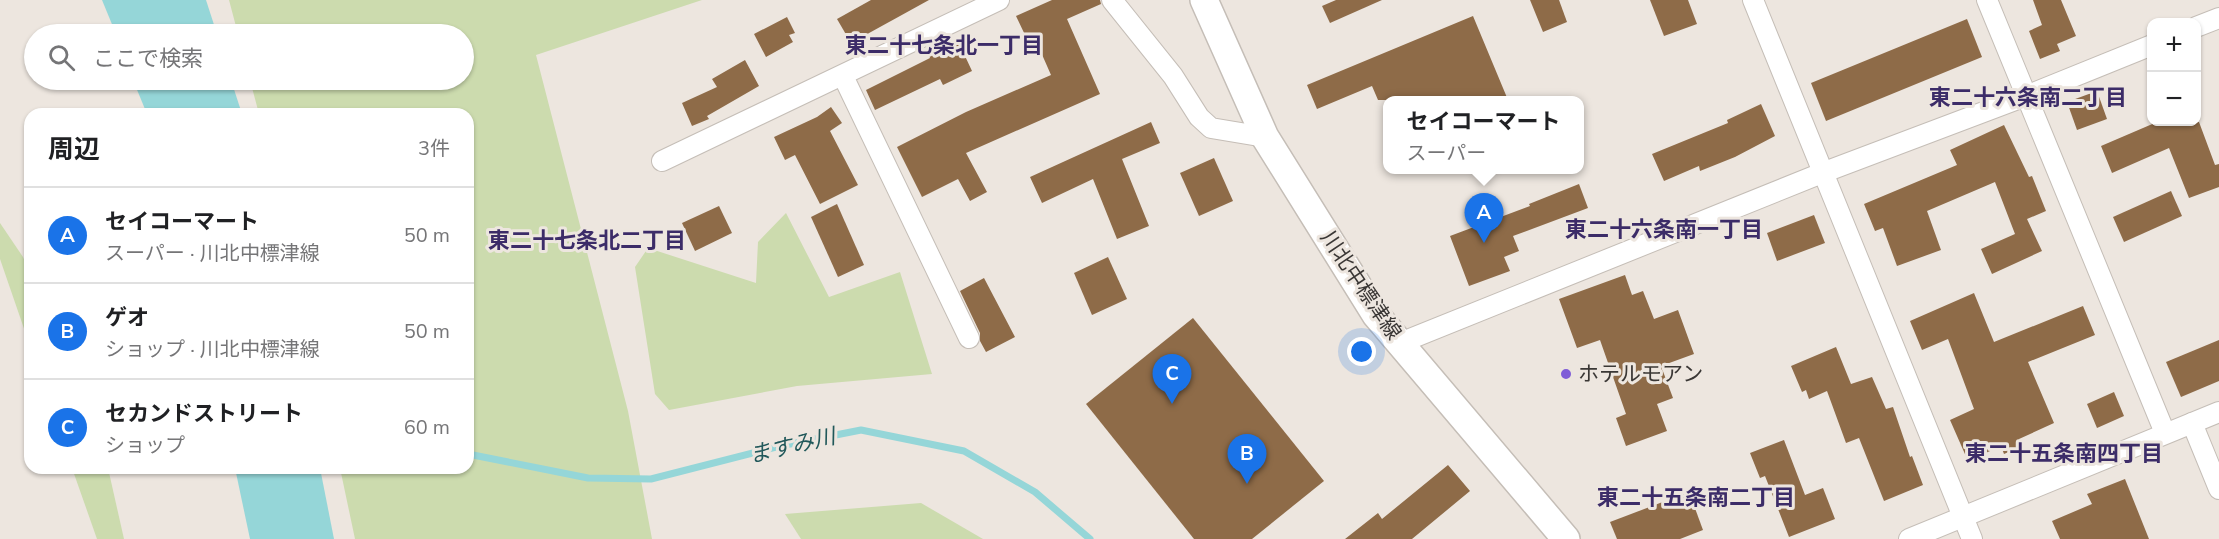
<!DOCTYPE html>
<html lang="ja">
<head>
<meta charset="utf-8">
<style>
	:root { --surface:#fff; --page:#f6f6f6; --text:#202124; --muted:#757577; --line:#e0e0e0; --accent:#1a73e8 }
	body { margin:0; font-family:"Nunito Sans","Noto Sans JP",sans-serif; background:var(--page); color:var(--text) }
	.controls { position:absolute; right:18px; top:18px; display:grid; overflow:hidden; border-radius:12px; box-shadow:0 2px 4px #0004 }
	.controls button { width:54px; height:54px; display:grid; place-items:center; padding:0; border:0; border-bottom:2px solid var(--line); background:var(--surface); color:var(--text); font:30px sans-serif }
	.you { position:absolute; left:1362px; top:352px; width:21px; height:21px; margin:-15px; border:4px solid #fff; border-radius:50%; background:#1a73e8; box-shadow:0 0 0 9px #1a73e833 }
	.badge { display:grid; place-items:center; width:39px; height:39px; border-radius:50%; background:var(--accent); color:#fff; font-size:20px; font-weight:700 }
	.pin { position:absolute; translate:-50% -50px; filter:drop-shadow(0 2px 3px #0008) }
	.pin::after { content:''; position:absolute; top:32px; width:21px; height:18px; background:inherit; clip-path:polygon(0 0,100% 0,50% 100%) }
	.popup { position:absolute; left:1383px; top:96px; width:201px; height:78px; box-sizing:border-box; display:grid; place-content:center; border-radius:12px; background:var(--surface); filter:drop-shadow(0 2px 4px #0005); font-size:20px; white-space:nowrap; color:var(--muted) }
	.popup b { font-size:22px; color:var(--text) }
	.popup::after { content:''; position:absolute; left:50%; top:100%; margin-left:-12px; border:12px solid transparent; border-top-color:var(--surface) }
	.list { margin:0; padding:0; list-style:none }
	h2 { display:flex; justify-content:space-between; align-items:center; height:78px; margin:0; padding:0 24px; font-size:26px }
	h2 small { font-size:20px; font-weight:400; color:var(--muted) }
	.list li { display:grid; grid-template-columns:39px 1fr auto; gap:18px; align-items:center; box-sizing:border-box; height:96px; padding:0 24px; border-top:2px solid var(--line) }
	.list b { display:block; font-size:22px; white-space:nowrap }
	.list p { margin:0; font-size:20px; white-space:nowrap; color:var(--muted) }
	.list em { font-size:20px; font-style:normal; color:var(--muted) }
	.icon { flex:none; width:33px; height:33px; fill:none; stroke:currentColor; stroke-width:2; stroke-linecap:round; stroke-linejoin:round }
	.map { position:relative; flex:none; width:2219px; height:539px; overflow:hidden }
	.search { position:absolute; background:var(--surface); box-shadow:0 2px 4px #0004; left:24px; top:24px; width:450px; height:66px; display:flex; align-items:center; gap:15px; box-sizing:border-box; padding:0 21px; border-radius:33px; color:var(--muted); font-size:22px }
	.panel { position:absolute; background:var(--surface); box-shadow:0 2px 4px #0004; left:24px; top:108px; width:450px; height:366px; border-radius:18px }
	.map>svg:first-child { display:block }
</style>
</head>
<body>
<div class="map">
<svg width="2219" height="539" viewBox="0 0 2219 539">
	<rect width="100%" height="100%" fill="#ede6df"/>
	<!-- green -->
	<g fill="#ccdbae">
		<path d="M229,0h473l-166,55 92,356 24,128h-297l-15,-71h128v-354h-209l-9,-34h214v-46h-226z"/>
		<path d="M786,213l43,84 71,-25 32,102 -135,12 -128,24 -14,-16 -20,-127 13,-19 108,35 2,-41z"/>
		<path d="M0,223l23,34 7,16v73l-30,-87z"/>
		<path d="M72,468h36l16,71h-27z"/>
		<path d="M921,503l62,36h-182l-16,-25z"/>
	</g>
	<!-- water -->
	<g fill="#95d6d8">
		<path d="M102,0h104l11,34h-101z"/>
		<path d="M133,80h98l11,34h-95z"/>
		<path d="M235,468h85l14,71h-84z"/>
	</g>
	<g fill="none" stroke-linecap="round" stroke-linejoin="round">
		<!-- stream -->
		<path stroke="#95d6d8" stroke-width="7" d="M468,454l120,24 63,1 129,-33 81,-16 103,21 71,41 55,47"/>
	</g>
	<!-- building -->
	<g fill="#8e6b48">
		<path d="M871,0h58l-78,43 -14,-24z"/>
		<path d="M1052,0h48l1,4 -34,15 33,75 -134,59 21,39 -17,9 -12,-22 -36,18 -25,-50 69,-35 85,-37 -18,-41 -7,3 -10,-21z"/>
		<path d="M1336,0h46l-52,23 -8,-17z"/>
		<path d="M1530,0h29l8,22 -24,10z"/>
		<path d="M1650,0h38l9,24 -33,12z"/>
		<path d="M2033,0h28l15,36 -19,8 3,7 -20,8 -11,-28 13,-6z"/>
		<path d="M1473,16l35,84h-130l-6,-14 -55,23 -10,-24z"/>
		<path d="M787,17l8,16 -6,2 4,7 -27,15 -12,-23z"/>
		<path d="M1967,19l15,38 -156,64 -15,-38z"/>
		<path d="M958,41l14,30 -29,14 -3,-6 -65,31 -9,-20 64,-32 -1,-3z"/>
		<path d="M745,60l14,26 -52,30 2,3 -17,7 -10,-23 35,-16 -5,-8z"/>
		<path d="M2097,91l10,28 -30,11 -10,-28z"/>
		<path d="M1761,104l14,32 -40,21 -35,14 -1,-5 -35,15 -12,-27 76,-31 -1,-3z"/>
		<path d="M831,107l11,16 -12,8 28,54 -38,19 -25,-49 -10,5 -11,-23 43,-20z"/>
		<path d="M1151,122l9,21 -38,16 27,67 -32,13 -24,-60 -51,24 -12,-26z"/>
		<path d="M2157,122h42l16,43 4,-1v23l-30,11 -20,-50 -57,25 -11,-27z"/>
		<path d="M2004,125l25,52 3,-1 14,35 -19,8 15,32 -50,23 -11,-25 34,-15 -20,-52 -68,29 14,39 -44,16 -14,-38 -8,3 -11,-27 93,-39 -7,-15z"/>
		<path d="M1214,158l19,43 -34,15 -19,-43z"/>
		<path d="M1579,184l9,24 -75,28 6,15 -15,6 6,14 -41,15 -19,-50 80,-30 -1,-2z"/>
		<path d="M2171,191l11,25 -58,26 -11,-25z"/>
		<path d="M837,204l27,61 -26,12 -27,-60z"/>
		<path d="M719,206l13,27 -37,18 -13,-28z"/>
		<path d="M1814,215l11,28 -48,18 -10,-28z"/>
		<path d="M1108,257l19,42 -35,16 -18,-42z"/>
		<path d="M1625,275l7,20 11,-4 11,28 24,-9 16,44 -33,12 12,32 -16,6 10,27 -41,15 -10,-28 10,-4 -26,-74 -23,8 -18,-49z"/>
		<path d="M984,278l31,59 -29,15 -6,-11v-8l-20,-42z"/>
		<path d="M1974,293l20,49 89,-36 12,29 -67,27 26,61 -35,16 3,7 -18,8 -3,-8 -33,15 -18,-41 24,-11 -26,-70 -26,11 -12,-29z"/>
		<path d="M1193,318l131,163 -72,58h-58l-108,-135z"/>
		<path d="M2219,340v41l-38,16 -15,-35z"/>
		<path d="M1836,347l15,37 21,-7 14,32 7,-2 17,50 2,-1 11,29 -39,16 -25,-63 -13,5 -19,-52 -18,8 -3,-9 -4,2 -11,-26z"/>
		<path d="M2114,392l10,24 -27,12 -10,-24z"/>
		<path d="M1784,440l21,55 18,-7 12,31 -46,18 -24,-61 -5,2 -10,-25z"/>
		<path d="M1448,465l22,26 -58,48h-67l33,-26 4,6z"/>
		<path d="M2125,479l24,60h-89l-8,-18 40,-17 -5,-10z"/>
		<path d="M1689,492l14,38 -23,9h-63l-7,-17z"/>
	</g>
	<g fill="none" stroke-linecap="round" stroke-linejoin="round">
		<defs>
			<g id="minor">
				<path d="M1112,0l61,76 26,41 12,11 54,9"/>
				<path d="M1753,0l219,539"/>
				<path d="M1987,0l178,433"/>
				<path d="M2196,27l23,-9"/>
				<path d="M843,76l126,262"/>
				<path d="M662,161l337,-161"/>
				<path d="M1400,343l422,-170 204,-77 126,-51"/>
				<path d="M2192,423l27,66"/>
				<path d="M1909,539l310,-127"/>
			</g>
			<path id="secondary" d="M1204,0l61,137 111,178 190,224"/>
		</defs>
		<!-- minor casing -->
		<use href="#minor" stroke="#c5beb7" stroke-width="22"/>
		<!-- secondary casing -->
		<use href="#secondary" stroke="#c5beb7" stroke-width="30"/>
		<!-- minor -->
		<use href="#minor" stroke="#fff" stroke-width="20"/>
		<!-- secondary -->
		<use href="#secondary" stroke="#fff" stroke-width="27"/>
	</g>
	<!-- markers -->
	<circle fill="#7f5cd7" stroke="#ede6df" stroke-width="2" cx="1566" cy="374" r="6"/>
	<g text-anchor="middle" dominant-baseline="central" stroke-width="6" stroke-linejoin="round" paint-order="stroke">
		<!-- street labels -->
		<g font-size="21" fill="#3a3735" stroke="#ede6df">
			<text transform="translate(1361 285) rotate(56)">川北中標津線</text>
		</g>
		<!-- poi labels -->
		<g font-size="21" fill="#3a3735" stroke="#ede6df" text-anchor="start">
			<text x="1578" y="374">ホテルモアン</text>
		</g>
		<!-- neighbourhood labels -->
		<g font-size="22" font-weight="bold" fill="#3c2c68" stroke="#ede6df">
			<text x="944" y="46">東二十七条北一丁目</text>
			<text x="2028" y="98">東二十六条南二丁目</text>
			<text x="1664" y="230">東二十六条南一丁目</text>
			<text x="587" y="241">東二十七条北二丁目</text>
			<text x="2064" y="454">東二十五条南四丁目</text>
			<text x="1696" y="498">東二十五条南二丁目</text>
		</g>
		<!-- water labels -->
		<g font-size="22" font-style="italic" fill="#21585a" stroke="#ede6df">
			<text transform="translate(792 446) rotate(-13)">ますみ川</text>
		</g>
	</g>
</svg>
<div class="controls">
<button>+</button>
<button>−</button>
</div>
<div class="you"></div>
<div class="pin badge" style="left:1484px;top:243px">A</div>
<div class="popup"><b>セイコーマート</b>スーパー</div>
<div class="pin badge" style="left:1247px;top:484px">B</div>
<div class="pin badge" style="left:1172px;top:404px">C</div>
<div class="search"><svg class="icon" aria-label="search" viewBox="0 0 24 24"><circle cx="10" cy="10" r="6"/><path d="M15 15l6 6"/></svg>ここで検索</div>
<section class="panel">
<h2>周辺<small>3件</small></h2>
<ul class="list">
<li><span class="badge">A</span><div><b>セイコーマート</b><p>スーパー · 川北中標津線</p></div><em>50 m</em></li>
<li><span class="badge">B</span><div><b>ゲオ</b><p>ショップ · 川北中標津線</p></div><em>50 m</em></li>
<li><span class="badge">C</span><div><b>セカンドストリート</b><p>ショップ</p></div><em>60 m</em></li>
</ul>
</section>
</div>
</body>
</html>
